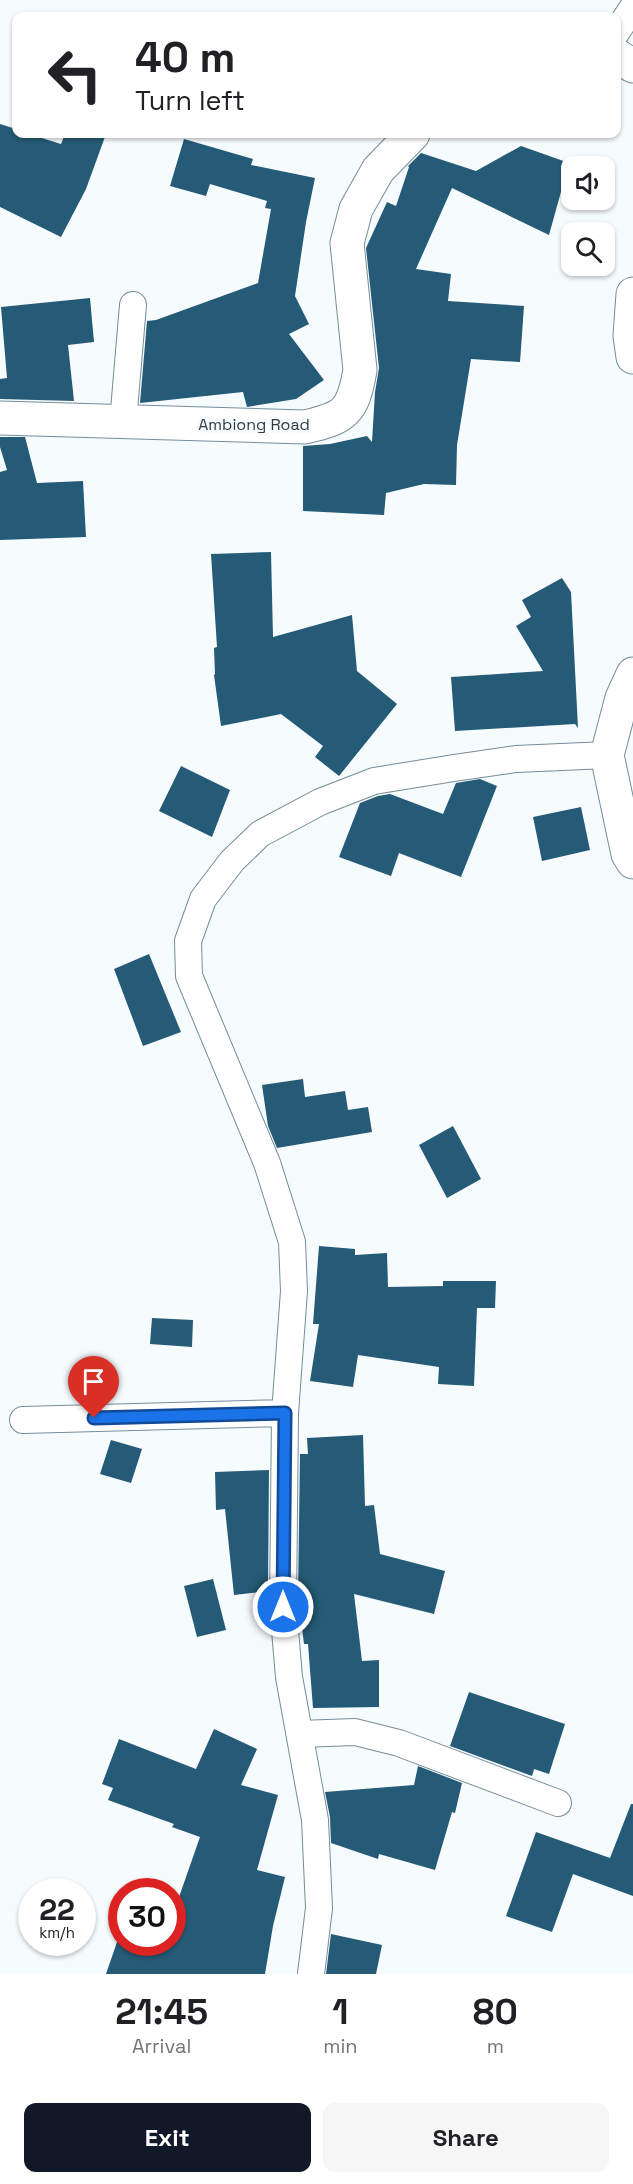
<!DOCTYPE html>
<style>
:root{--surface:#fff;--page:#f6f6f6;--text:#202124;--muted:#757577;--accent:#111827}
body{margin:0;font-family:"Space Grotesk",sans-serif;background:var(--page);color:var(--text);height:100vh;display:flex;flex-direction:column;font-size:22px;white-space:nowrap}
*{box-sizing:border-box;margin:0}
p{font-size:20px;color:var(--muted)}
.icon{flex:none;width:33px;height:33px;fill:none;stroke:currentColor;stroke-width:2;stroke-linecap:round;stroke-linejoin:round}
.map{position:relative;height:1974px;overflow:hidden}
.side{display:flex;flex-direction:column;background:var(--surface);flex:1}
.side>*{flex:none}
.top-card{position:absolute;left:12px;top:12px;width:609px;height:126px;border-radius:12px;box-shadow:0 2px 4px #0004;background:#fff;color:var(--text);overflow:hidden}
.buttons{position:absolute;left:561px;top:156px;display:grid;gap:12px}
.buttons a{display:grid;place-items:center;width:54px;height:54px;border-radius:12px;background:var(--surface);box-shadow:0 2px 4px #0004;font-size:30px}
.speed{position:absolute;left:18px;top:1878px;display:flex;gap:12px;font-size:30px;font-weight:700;text-align:center}
.speed>*{display:grid;place-content:center;width:78px;height:78px;border-radius:50%;background:var(--surface);box-shadow:0 2px 4px #0004;line-height:1}
.speed small{font-size:15px;font-weight:400}
.speed .limit{border:9px solid #d22;background:#fff;color:#111}
.pin{position:absolute;display:grid;place-items:center;width:51px;height:51px;color:#fff;margin:-62px -26px;border-radius:50% 50% 50% 0;rotate:-45deg;box-shadow:0 0 6px #0007}
.pin .icon{rotate:45deg}
.me{position:absolute;width:66px;margin:-33px;rotate:0deg;stroke-linejoin:round;filter:drop-shadow(0 0 4px #0008)}
.turn{display:flex;align-items:center;gap:21px;height:126px;padding:0 24px;font-size:27px}
.turn .icon{width:78px;height:78px;stroke-width:2.5}
.turn b{display:block;font-size:42px;line-height:51px}
.eta{display:flex;justify-content:space-evenly;align-items:center;height:102px;text-align:center}
.eta b{font-size:36px;font-weight:600;line-height:42px}
.cta{display:flex;gap:12px;margin-top:auto;padding:12px 24px}
.cta a{flex:1;height:69px;border-radius:12px;background:var(--accent);color:#fff;font-size:24px;font-weight:600;line-height:69px;text-align:center}
.cta a+a{background:var(--page);color:var(--text)}
.map>svg:first-child{display:block}
.building{fill:#255b76}
.lines{fill:none;stroke-linecap:round;stroke-linejoin:round}
.minor-casing{stroke:#758d9a;stroke-width:28}
.secondary-casing{stroke:#758d9a;stroke-width:35}
.minor{stroke:#fff;stroke-width:26}
.secondary{stroke:#fff;stroke-width:33}
.route-casing{stroke:#114b97;stroke-width:15}
.route{stroke:#1a73e8;stroke-width:10}
.labels{text-anchor:middle;dominant-baseline:central;stroke-width:6;stroke-linejoin:round;paint-order:stroke}
.street-label{font-size:16px;fill:#313b41;stroke:#f6fbfe}
</style>
<div class="map">
<svg width="633" height="1974" viewBox="0 0 633 1974">
<rect width="100%" height="100%" fill="#f6fbfe"/>
<path class="building" d="M 0,124 L 16,129 L 16,134 L 29,134 L 61,144 L 65,134 L 106,134 L 86,189 L 61,237 L 0,207 Z
M 184,139 L 253,159 L 251,165 L 315,178 L 306,222 L 295,296 L 309,324 L 289,334 L 324,380 L 296,399 L 247,407 L 243,392 L 140,403 L 147,321 L 156,320 L 258,283 L 271,209 L 265,208 L 267,201 L 210,184 L 206,196 L 170,186 Z
M 521,146 L 569,163 L 549,235 L 452,188 L 416,269 L 451,274 L 448,301 L 524,306 L 520,362 L 471,359 L 457,445 L 456,485 L 424,484 L 386,493 L 384,515 L 303,511 L 303,446 L 330,444 L 367,436 L 372,442 L 375,392 L 379,368 L 366,248 L 387,202 L 396,206 L 409,167 L 408,166 L 421,153 L 476,171 Z
M 90,298 L 94,342 L 68,345 L 74,401 L 0,399 L 0,379 L 7,378 L 1,307 Z
M 0,437 L 25,437 L 37,483 L 83,481 L 86,537 L 0,540 L 0,472 L 7,470 L 0,447 Z
M 271,552 L 273,637 L 352,615 L 357,671 L 397,704 L 339,776 L 315,757 L 323,746 L 281,714 L 221,726 L 214,675 L 215,674 L 214,648 L 217,647 L 211,554 Z
M 562,578 L 571,592 L 578,728 L 575,724 L 455,731 L 451,677 L 543,671 L 516,626 L 531,617 L 522,600 Z
M 181,766 L 230,790 L 212,837 L 159,811 Z
M 480,779 L 497,786 L 461,877 L 399,853 L 391,876 L 339,857 L 360,803 L 378,796 L 390,794 L 443,814 L 456,783 Z
M 581,807 L 590,850 L 542,861 L 533,817 Z
M 149,954 L 181,1032 L 143,1046 L 114,969 Z
M 303,1079 L 305,1097 L 345,1091 L 348,1110 L 368,1107 L 372,1132 L 277,1148 L 268,1126 L 262,1085 Z
M 453,1126 L 481,1179 L 447,1198 L 419,1145 Z
M 319,1246 L 355,1249 L 355,1255 L 387,1253 L 388,1287 L 443,1286 L 443,1281 L 496,1281 L 495,1308 L 477,1308 L 474,1386 L 438,1384 L 439,1367 L 358,1355 L 353,1387 L 310,1381 L 319,1324 L 313,1324 Z
M 152,1318 L 193,1320 L 192,1347 L 150,1344 Z
M 363,1435 L 365,1506 L 374,1505 L 380,1554 L 445,1571 L 434,1614 L 354,1594 L 362,1661 L 379,1660 L 379,1707 L 313,1708 L 308,1644 L 304,1644 L 298,1595 L 300,1454 L 308,1454 L 307,1438 Z
M 111,1440 L 142,1449 L 131,1483 L 100,1474 Z
M 269,1470 L 268,1591 L 234,1595 L 225,1509 L 216,1510 L 215,1472 Z
M 213,1579 L 226,1630 L 197,1637 L 184,1586 Z
M 469,1692 L 565,1724 L 549,1774 L 534,1769 L 532,1776 L 450,1746 Z
M 214,1729 L 257,1749 L 241,1785 L 278,1795 L 257,1870 L 285,1877 L 273,1926 L 265,1974 L 106,1974 L 117,1942 L 172,1942 L 172,1917 L 200,1837 L 172,1827 L 174,1824 L 108,1800 L 113,1788 L 102,1784 L 119,1739 L 196,1769 Z
M 418,1766 L 462,1783 L 455,1813 L 452,1812 L 435,1870 L 379,1854 L 378,1859 L 331,1843 L 330,1817 L 325,1792 L 414,1785 Z
M 631,1804 L 633,1804 L 633,1896 L 573,1874 L 552,1932 L 506,1916 L 536,1832 L 610,1858 Z
M 331,1934 L 382,1945 L 376,1974 L 326,1974 Z"/>
<g class="lines">
<defs>
<path id="minor" d="M 616,33 L 633,7
M 123,422 L 133,305
M 23,1420 L 285,1413
M 300,1734 L 355,1732 L 399,1743 L 558,1803
M 311,1974 L 319,1908 L 315,1820 L 289,1677 L 283,1607 L 285,1413 L 294,1291 L 292,1242 L 267,1163 L 189,976 L 188,941 L 203,899 L 232,861 L 260,834 L 320,802 L 374,781 L 454,768 L 516,759 L 607,755"/>
<path id="secondary" d="M 616,55 L 633,66
M 633,294 L 630,336 L 633,357
M 0,418 L 305,427 C 345,418 353,412 360,370 L 347,243 L 356,209 L 378,170 L 413,134
M 633,674 L 622,698 L 607,755 L 628,854 L 633,862"/>
</defs>
<use href="#minor" class="minor-casing"/>
<use href="#secondary" class="secondary-casing"/>
<use href="#minor" class="minor"/>
<use href="#secondary" class="secondary"/>
</g>
<g class="lines">
<defs>
<path id="route" d="M 94,1418 L 285,1413 L 283,1607"/>
</defs>
<use href="#route" class="route-casing"/>
<use href="#route" class="route"/>
</g>
<g class="labels">
<g class="street-label">
<text x="254" y="424">Ambiong Road</text>
</g>
</g>
</svg>
<div class="buttons">
<a><svg class="icon" aria-label="sound" viewBox="0 0 24 24"><path d="M4 9h4l5-4v14l-5-4H4zM17 9q2 3 0 6"/></svg></a>
<a><svg class="icon" aria-label="search" viewBox="0 0 24 24"><circle cx="10" cy="10" r="6"/><path d="M15 15l6 6"/></svg></a>
</div>
<div class="speed"><div>22<small>km/h</small></div><div class="limit">30</div></div>
<div class="pin" style="left:94px;top:1418px;background:#d93025"><svg class="icon" aria-label="arrive" viewBox="0 0 24 24"><path d="M6 21V4h12l-3 4 3 4H6"/></svg></div>
<svg class="me" style="left:283px;top:1607px" viewBox="-20 -20 40 40"><circle r="17" fill="#1a73e8" stroke="#fff" stroke-width="3"/><path d="M0-11L8 9 0 5-8 9z" fill="#fff"/></svg>
<div class="top-card">
<div class="turn"><svg class="icon" aria-label="left" viewBox="0 0 24 24"><path d="M17 20v-9H6M10 6l-5 5 5 5"/></svg><div><b>40 m</b>Turn left</div></div>
</div>
</div>
<section class="side">
<div class="eta">
<div><b>21:45</b><p>Arrival</p></div>
<div><b>1</b><p>min</p></div>
<div><b>80</b><p>m</p></div>
</div>
<div class="cta"><a>Exit</a><a>Share</a></div>
</section>
